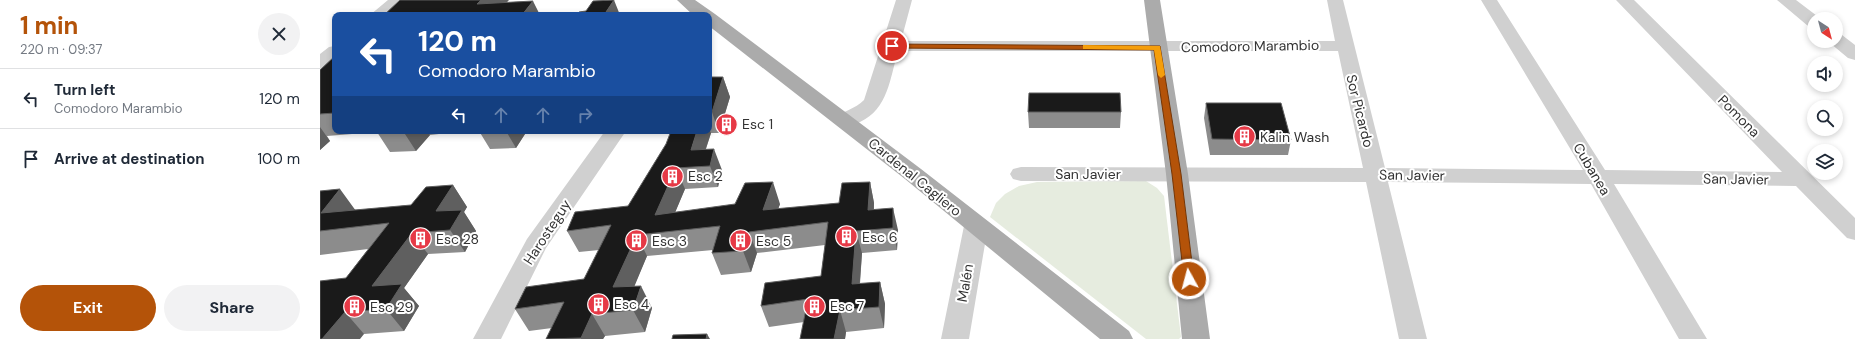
<!DOCTYPE html>
<meta charset="utf-8">
<style>
:root{--surface:#fff;--page:#f2f2f3;--text:#1f2937;--muted:#747a83;--line:#e0e1e3;--accent:#b45309}
body{margin:0;font-family:"DM Sans",sans-serif;background:var(--page);color:var(--text);height:100vh;display:flex;flex-direction:column;font-size:15px;white-space:nowrap}
*{box-sizing:border-box;margin:0}
p{font-size:13px;color:var(--muted)}
.icon{flex:none;width:22px;height:22px;fill:none;stroke:currentColor;stroke-width:2;stroke-linecap:round;stroke-linejoin:round}
.map{position:relative;flex:1;overflow:hidden}
.drawer{display:flex;flex-direction:column;background:var(--surface);width:320px}
.drawer>*{flex:none}
.guide{position:absolute;left:12px;top:12px;width:380px;height:122px;border-radius:8px;box-shadow:0 2px 6px #0003;background:#1a4fa0;color:#fff;overflow:hidden}
.needle{width:26px;rotate:144deg}
.controls{position:absolute;left:1487px;top:12px;display:grid;gap:8px}
.controls a{display:grid;place-items:center;width:36px;height:36px;border-radius:50%;background:var(--surface);box-shadow:0 2px 6px #0003;font-size:20px}
.pin{position:absolute;display:grid;place-items:center;width:34px;height:34px;color:#fff;margin:-17px;border:2px solid #fff;border-radius:50%;box-shadow:0 1px 4px #0007}
.me{position:absolute;width:44px;margin:-22px;rotate:353deg;stroke-linejoin:round;filter:drop-shadow(0 0 3px #0008)}
.turn{display:flex;align-items:center;gap:14px;height:84px;padding:0 20px;font-size:18px}
.turn .icon{width:52px;height:52px;stroke-width:2.5}
.turn b{display:block;font-size:28px;line-height:34px}
.lanes{display:flex;align-items:center;height:38px;padding:0 20px;background:#0003;justify-content:center;gap:20px;direction:ltr}
.lanes .off{opacity:.35}
.round{display:grid;place-items:center;flex:none;width:42px;height:42px;border-radius:21px;background:var(--page)}
.head{display:flex;align-items:center;justify-content:space-between;height:68px;padding:0 20px}
h1{font-size:24px;font-weight:700;line-height:30px;color:var(--accent)}
.cta{display:flex;gap:8px;margin-top:auto;padding:8px 20px}
.cta a{flex:1;height:46px;border-radius:24px;background:var(--accent);color:#fff;font-size:16px;font-weight:700;line-height:46px;text-align:center}
.cta a+a{background:var(--page);color:var(--text)}
ul{padding:0;list-style:none}
li{display:flex;align-items:center;gap:12px;height:60px;padding:0 20px;border-top:1px solid var(--line)}
li div{flex:1}
li b{display:block;font-size:15px}
li em{font-style:normal}
main{display:flex;flex:1;min-height:0}
.map>svg:first-child{display:block}
.green{fill:#e6ecdf}
.lines{fill:none;stroke-linecap:round;stroke-linejoin:round}
.minor{fill:#d0d0d0;fill-rule:evenodd}
.major{fill:#ababab;fill-rule:evenodd}
.wall{fill:#8c8c8c}
.shaded-wall{fill:#5f5f5f}
.building{fill:#1a1a1a;stroke:#5f5f5f}
.route{fill:#b45309;stroke:#753606}
.slow{fill:#f59e0b}
.labels{text-anchor:middle;dominant-baseline:central;stroke-width:4;stroke-linejoin:round;paint-order:stroke}
.street-label{font-size:14px;fill:#333;stroke:#fff}
.poi-label{font-size:14px;fill:#333;stroke:#fff;text-anchor:start}
</style>
<main>
<section class="drawer">
<div class="head"><div><h1>1 min</h1><p>220 m · 09:37</p></div><a class="round"><svg class="icon" aria-label="close" viewBox="0 0 24 24"><path d="M6 6l12 12M18 6L6 18"/></svg></a></div>
<ul>
<li><svg class="icon" aria-label="left" viewBox="0 0 24 24"><path d="M17 20v-9H6M10 6l-5 5 5 5"/></svg><div><b>Turn left</b><p>Comodoro Marambio</p></div><em>120 m</em></li>
<li><svg class="icon" aria-label="arrive" viewBox="0 0 24 24"><path d="M6 21V4h12l-3 4 3 4H6"/></svg><div><b>Arrive at destination</b></div><em>100 m</em></li>
</ul>
<div class="cta"><a>Exit</a><a>Share</a></div>
</section>
<div class="map">
<svg width="1535" height="339" viewBox="0 0 1535 339">
<rect width="100%" height="100%" fill="#fff"/>
<path class="green" d="M 826,181 L 837,188 L 844,196 L 861,337 L 859,339 L 826,339 L 670,217 L 676,203 L 685,194 L 699,186 L 717,182 Z"/>
<g class="lines">
<path class="minor" d="M 68,0 L 86,0 L 70,15 L 50,15 Z
M 576,0 L 592,0 L 581,41 L 1015,41 L 1007,0 L 1023,0 L 1065,168 L 1263,170 L 1161,0 L 1177,0 L 1285,170 L 1462,172 L 1296,0 L 1314,0 L 1535,218 L 1535,240 L 1527,238 L 1476,186 L 1294,184 L 1387,339 L 1359,339 L 1271,184 L 1068,182 L 1107,339 L 1079,339 L 1046,182 L 701,181 L 693,179 L 690,174 L 693,169 L 701,167 L 1043,168 L 1018,51 L 578,51 C 570,78 568,109 540,122 C 532,125 526,128 517,125 L 514,121 C 520,111 536,109 544,100 Z
M 1457,0 L 1476,0 L 1501,19 L 1494,19 L 1494,27 L 1488,26 Z
M 1516,34 L 1522,35 L 1535,45 L 1535,60 L 1528,58 L 1510,43 L 1508,41 L 1516,41 Z
M 15,46 L 15,60 L 7,67 L 0,69 L 0,54 L 9,47 Z
M 285,131 L 306,131 L 226,248 L 181,339 L 153,339 L 207,239 Z
M 656,218 L 664,220 L 668,226 L 649,339 L 621,339 L 644,226 L 648,220 Z"/>
<path class="major" d="M 357,0 L 375,0 L 395,14 L 601,169 L 809,331 L 813,339 L 780,339 L 585,179 L 389,26 L 389,15 L 373,15 Z
M 824,0 L 840,0 L 868,174 L 890,339 L 862,339 L 846,174 Z"/>
</g>
<path class="wall" d="M 15,56 L 15,131 L 121,131 L 119,134 L 110,135 L 96,151 L 70,152 L 57,132 L 7,136 L 10,141 L 0,150 L 0,70 Z
M 389,77 L 403,77 L 410,97 L 399,133 L 391,133 L 386,149 L 402,170 L 398,187 L 365,189 L 355,212 L 460,204 L 458,209 L 519,203 L 550,182 L 554,203 L 554,210 L 578,230 L 577,250 L 542,253 L 540,284 L 560,282 L 565,304 L 564,328 L 526,332 L 525,339 L 480,339 L 484,322 L 449,327 L 441,306 L 501,276 L 505,245 L 437,253 L 431,272 L 401,275 L 392,253 L 393,250 L 327,256 L 314,286 L 332,308 L 325,332 L 285,336 L 283,339 L 226,339 L 232,328 L 209,331 L 195,309 L 264,279 L 279,250 L 259,252 L 247,231 L 308,206 L 389,131 Z
M 886,103 L 971,140 L 968,155 L 890,155 L 884,118 Z
M 708,112 L 801,112 L 800,128 L 709,128 Z
M 159,131 L 215,131 L 213,134 L 205,134 L 196,148 L 170,149 Z
M 133,185 L 147,207 L 144,212 L 156,231 L 145,252 L 108,254 L 84,288 L 99,306 L 84,331 L 44,334 L 0,339 L 26,278 L 48,249 L 0,255 L 0,191 L 36,210 L 91,205 Z"/>
<path class="shaded-wall" d="M 161,0 L 189,0 L 175,15 L 157,4 Z
M 294,0 L 300,15 L 284,15 Z
M 213,1 L 220,15 L 202,15 Z
M 403,77 L 410,97 L 399,133 L 392,112 Z
M 0,127 L 10,141 L 0,150 Z
M 389,129 L 391,133 L 380,166 L 371,150 L 377,131 L 389,131 Z
M 83,131 L 107,131 L 110,135 L 96,151 Z
M 117,131 L 121,131 L 119,134 Z
M 186,131 L 204,131 L 205,134 L 196,148 Z
M 394,149 L 402,170 L 398,187 L 390,166 Z
M 356,168 L 365,189 L 347,232 L 335,215 Z
M 453,182 L 460,204 L 451,229 L 443,210 Z
M 550,182 L 554,203 L 553,231 L 548,210 Z
M 133,185 L 147,207 L 144,212 L 156,231 L 145,252 L 130,230 L 116,211 Z
M 20,189 L 36,211 L 1,213 Z
M 573,208 L 578,230 L 577,250 L 573,228 Z
M 536,231 L 542,253 L 538,306 L 532,284 Z
M 429,232 L 437,253 L 431,272 L 423,251 Z
M 92,233 L 108,254 L 84,288 L 99,306 L 84,331 L 66,309 L 52,286 Z
M 317,235 L 327,256 L 305,309 L 293,287 Z
M 560,282 L 565,304 L 564,328 L 559,307 Z
M 321,286 L 332,308 L 325,332 L 313,310 Z
M 520,310 L 526,332 L 525,339 L 514,339 Z
M 25,312 L 44,334 L 40,339 L 2,339 Z
M 272,314 L 285,336 L 283,339 L 261,339 L 261,338 Z
M 387,334 L 390,339 L 386,339 Z"/>
<path class="building" d="M 80,0 L 161,0 L 157,4 L 213,1 L 202,15 L 64,15 Z
M 294,0 L 284,15 L 257,15 L 259,12 L 266,11 L 273,1 Z
M 15,56 L 15,113 L 0,114 L 0,70 Z
M 389,77 L 403,77 L 392,112 L 389,112 Z
M 709,93 L 800,93 L 801,112 L 708,112 Z
M 886,103 L 961,103 L 971,140 L 892,139 Z
M 351,131 L 377,131 L 371,150 L 394,149 L 390,166 L 356,168 L 335,215 L 415,204 L 425,183 L 453,182 L 443,210 L 519,203 L 522,183 L 550,182 L 548,210 L 573,208 L 573,228 L 536,231 L 532,284 L 560,282 L 559,307 L 520,310 L 514,339 L 480,339 L 488,299 L 441,306 L 445,283 L 501,276 L 508,222 L 429,232 L 423,251 L 392,253 L 400,226 L 317,235 L 293,287 L 321,286 L 313,310 L 272,314 L 261,338 L 226,339 L 244,302 L 195,309 L 206,287 L 264,279 L 291,225 L 247,231 L 255,212 L 308,206 L 346,144 Z
M 133,185 L 116,211 L 142,210 L 130,230 L 92,233 L 52,286 L 82,284 L 66,309 L 25,312 L 2,339 L 0,339 L 0,281 L 26,278 L 69,223 L 0,231 L 0,191 L 20,189 L 1,213 L 91,205 L 106,187 Z
M 387,334 L 386,339 L 352,339 L 353,335 Z"/>
<path class="route" d="M 569,44 L 840,46 L 861,174 L 874,279 L 873,282 L 869,283 L 864,279 L 852,174 L 834,50 L 572,48 L 569,47 Z"/>
<path class="slow" d="M 763,45 L 840,46 L 845,75 L 841,78 L 838,75 L 834,50 L 766,49 L 763,49 Z"/>
<defs>
<symbol id="building-disc" viewBox="-11 -11 22 22"><circle r="9.5" fill="#e63946" stroke="#fff"/><path d="M-4-6H4V6H1V3H-1V6H-4ZM-2.5-4.3h1.7v1.8h-1.7ZM.8-4.3h1.7v1.8H.8ZM-2.5-1h1.7V.8h-1.7ZM.8-1h1.7V.8H.8Z" fill="#fff"/></symbol>
</defs>
<g fill-rule="evenodd">
<use href="#building-disc" x="394" y="112" width="25" height="25"/>
<use href="#building-disc" x="912" y="124" width="25" height="25"/>
<use href="#building-disc" x="340" y="164" width="25" height="25"/>
<use href="#building-disc" x="514" y="224" width="25" height="25"/>
<use href="#building-disc" x="88" y="226" width="25" height="25"/>
<use href="#building-disc" x="304" y="228" width="25" height="25"/>
<use href="#building-disc" x="408" y="228" width="25" height="25"/>
<use href="#building-disc" x="266" y="292" width="25" height="25"/>
<use href="#building-disc" x="482" y="294" width="25" height="25"/>
<use href="#building-disc" x="22" y="294" width="25" height="25"/>
</g>
<g class="labels">
<g class="street-label">
<text transform="translate(930 46) rotate(-1)">Comodoro Marambio</text>
<text transform="translate(1040 111) rotate(76)">Sor Picardo</text>
<text transform="translate(1419 116) rotate(45)">Pomona</text>
<text transform="translate(1272 169) rotate(59)">Cubanea</text>
<text x="768" y="174">San Javier</text>
<text transform="translate(1092 175) rotate(1)">San Javier</text>
<text transform="translate(595 177) rotate(39)">Cardenal Cagliero</text>
<text transform="translate(1416 179) rotate(1)">San Javier</text>
<text transform="translate(227 232) rotate(-57)">Harosteguy</text>
<text transform="translate(645 283) rotate(-80)">Malén</text>
</g>
<g class="poi-label">
<text x="422" y="124">Esc 1</text>
<text x="940" y="137">Kalin Wash</text>
<text x="368" y="176">Esc 2</text>
<text x="542" y="237">Esc 6</text>
<text x="116" y="239">Esc 28</text>
<text x="332" y="241">Esc 3</text>
<text x="436" y="241">Esc 5</text>
<text x="294" y="304">Esc 4</text>
<text x="510" y="306">Esc 7</text>
<text x="50" y="307">Esc 29</text>
</g>
</g>
</svg>
<div class="controls">
<a><svg class="needle" viewBox="-14 -14 28 28"><path d="M0-13l5 13h-10z" fill="#e53935"/><path d="M0 13l5-13h-10z" fill="#747a83"/></svg></a>
<a><svg class="icon" aria-label="sound" viewBox="0 0 24 24"><path d="M4 9h4l5-4v14l-5-4H4zM17 9q2 3 0 6"/></svg></a>
<a><svg class="icon" aria-label="search" viewBox="0 0 24 24"><circle cx="10" cy="10" r="6"/><path d="M15 15l6 6"/></svg></a>
<a><svg class="icon" aria-label="layers" viewBox="0 0 24 24"><path d="M12 4l9 5-9 5-9-5zM3 14l9 5 9-5"/></svg></a>
</div>
<div class="pin" style="left:572px;top:46px;background:#d93025"><svg class="icon" aria-label="arrive" viewBox="0 0 24 24"><path d="M6 21V4h12l-3 4 3 4H6"/></svg></div>
<svg class="me" style="left:869px;top:279px" viewBox="-20 -20 40 40"><circle r="17" fill="#b45309" stroke="#fff" stroke-width="3"/><path d="M0-11L8 9 0 5-8 9z" fill="#fff"/></svg>
<div class="guide">
<div class="turn"><svg class="icon" aria-label="left" viewBox="0 0 24 24"><path d="M17 20v-9H6M10 6l-5 5 5 5"/></svg><div><b>120 m</b>Comodoro Marambio</div></div>
<div class="lanes"><svg class="icon" aria-label="left" viewBox="0 0 24 24"><path d="M17 20v-9H6M10 6l-5 5 5 5"/></svg><svg class="icon off" aria-label="ahead" viewBox="0 0 24 24"><path d="M12 20V5M6 11l6-6 6 6"/></svg><svg class="icon off" aria-label="ahead" viewBox="0 0 24 24"><path d="M12 20V5M6 11l6-6 6 6"/></svg><svg class="icon off" aria-label="right" viewBox="0 0 24 24"><path d="M7 20v-9h11M14 6l5 5-5 5"/></svg></div>
</div>
</div>
</main>
